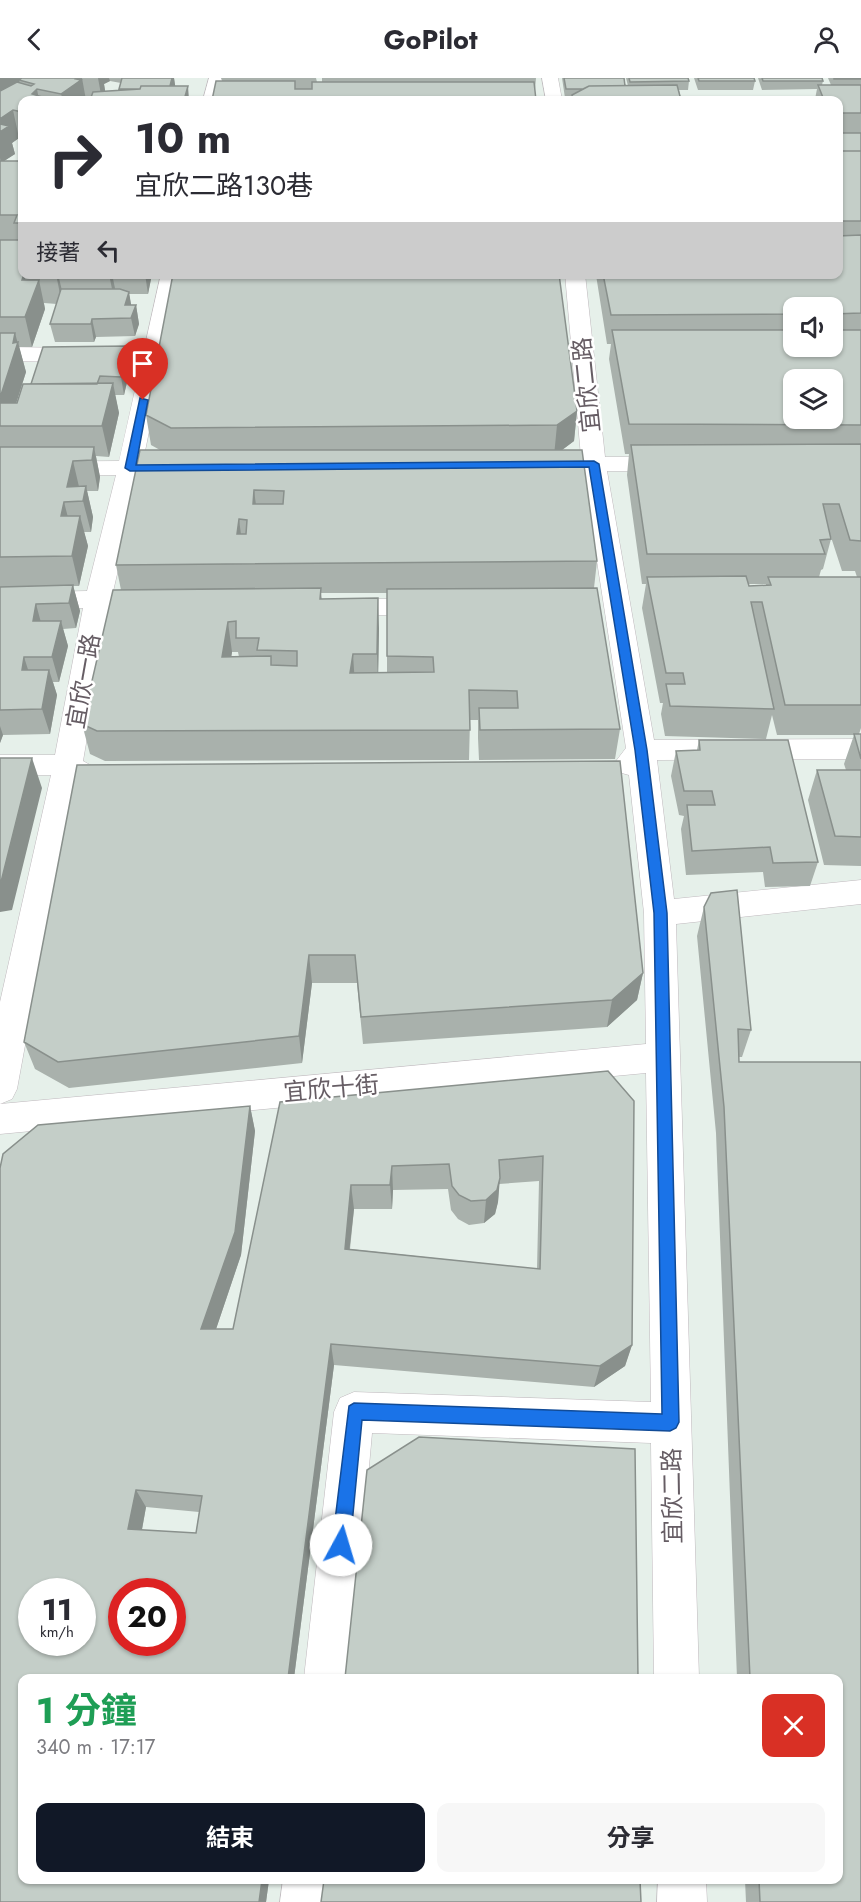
<!DOCTYPE html>
<html lang="zh-TW">
<meta charset="utf-8">
<style>
:root{--surface:#fff;--page:#f7f7f7;--text:#2b2b33;--muted:#7c7c81;--accent:#111827}
body{margin:0;font-family:Jost,"Noto Sans TC",sans-serif;background:var(--page);color:var(--text);height:100vh;display:flex;flex-direction:column;font-size:22px;white-space:nowrap}
*{box-sizing:border-box;margin:0}
p{font-size:20px;color:var(--muted)}
.icon{flex:none;width:33px;height:33px;fill:none;stroke:currentColor;stroke-width:2;stroke-linecap:round;stroke-linejoin:round}
.map{position:relative;flex:1;overflow:hidden}
.drawer{position:absolute;left:18px;top:1596px;width:825px;height:210px;display:flex;flex-direction:column;background:var(--surface);border-radius:12px;box-shadow:0 2px 4px #0004}
.drawer>*{flex:none}
.top-card{position:absolute;left:18px;top:18px;width:825px;height:183px;border-radius:12px;box-shadow:0 2px 4px #0004;background:#fff;color:var(--text);overflow:hidden}
.buttons{position:absolute;left:783px;top:219px;display:grid;gap:12px}
.buttons a{display:grid;place-items:center;width:60px;height:60px;border-radius:12px;background:var(--surface);box-shadow:0 2px 4px #0004;font-size:30px}
.speed{position:absolute;left:18px;top:1500px;display:flex;gap:12px;font-size:30px;font-weight:700;text-align:center}
.speed>*{display:grid;place-content:center;width:78px;height:78px;border-radius:50%;background:var(--surface);box-shadow:0 2px 4px #0004;line-height:1}
.speed small{font-size:15px;font-weight:400}
.speed .limit{border:9px solid #d22;background:#fff;color:#111}
.pin{position:absolute;display:grid;place-items:center;width:51px;height:51px;color:#fff;margin:-62px -26px;border-radius:50% 50% 50% 0;rotate:-45deg;box-shadow:0 0 6px #0007}
.pin .icon{rotate:45deg}
.me{position:absolute;width:66px;margin:-33px;rotate:6deg;stroke-linejoin:round;filter:drop-shadow(0 0 4px #0008)}
.turn{display:flex;align-items:center;gap:21px;height:126px;padding:0 18px;font-size:27px}
.turn .icon{width:78px;height:78px;stroke-width:2.5}
.turn b{display:block;font-size:42px;line-height:51px}
.then{display:flex;align-items:center;height:57px;padding:0 18px;background:#0003;gap:12px;font-size:22px}
.round{display:grid;place-items:center;flex:none;width:63px;height:63px;border-radius:12px;background:var(--page)}
.summary{display:flex;align-items:center;justify-content:space-between;height:102px;padding:0 18px}
h1{font-size:36px;font-weight:700;line-height:45px;color:#1e9e55}
.button{display:flex;gap:12px;margin-top:auto;padding:12px 18px}
.button a{flex:1;height:69px;border-radius:12px;background:var(--accent);color:#fff;font-size:24px;font-weight:700;line-height:69px;text-align:center}
.button a+a{background:var(--page);color:var(--text)}
header{display:flex;justify-content:space-between;align-items:center;height:78px;padding:0 18px;background:var(--surface);font-size:27px;font-weight:700}
.map>svg:first-child{display:block}
.lines{fill:none;stroke-linecap:round;stroke-linejoin:round}
.minor-casing{stroke:#bfb8bd;stroke-width:1}
.minor{fill:#fff;fill-rule:evenodd}
.wall{fill:#a9b1ac;fill-rule:evenodd}
.shaded-wall{fill:#89908c}
.building{fill:#c4cec8;stroke:#89908c;stroke-width:1.5;fill-rule:evenodd}
.route{fill:#1a73e8;stroke:#114b97;stroke-width:1.5}
.labels{text-anchor:middle;dominant-baseline:central;stroke-width:5;stroke-linejoin:round;paint-order:stroke}
.street-label{font-size:24px;fill:#665d64;stroke:#fff}
</style>
<header><svg class="icon" aria-label="back" viewBox="0 0 24 24"><path d="M15 5l-7 7 7 7"/></svg>GoPilot<svg class="icon" aria-label="person" viewBox="0 0 24 24"><circle cx="12" cy="8" r="4"/><path d="M4 21q1-7 8-7t8 7"/></svg></header>
<div class="map">
<svg width="861" height="1824" viewBox="0 0 861 1824">
<rect width="100%" height="100%" fill="#e6f0ea"/>
<g class="lines">
<defs>
<path id="minor" d="M 209,0 L 225,0 L 220,22 L 203,22 Z
M 542,0 L 558,0 L 562,22 L 546,22 Z
M 161,196 L 181,196 L 143,383 L 189,385 L 193,390 L 189,395 L 140,397 L 112,518 C 126,525 146,519 161,523 L 165,529 L 161,535 L 152,537 L 108,536 L 83,683 C 103,695 107,690 127,696 L 132,703 L 127,710 C 111,715 93,716 78,707 L 44,864 L 17,1011 L 12,1021 L 0,1026 L 646,966 L 644,835 L 629,697 L 618,694 L 613,687 L 626,670 L 583,393 L 564,391 L 560,386 L 564,381 L 581,379 L 565,196 L 585,196 L 605,379 L 673,379 L 681,381 L 685,386 L 681,391 L 673,393 L 607,393 L 654,662 L 861,661 L 861,681 L 657,682 L 674,821 L 861,802 L 861,826 L 676,846 L 699,1600 L 654,1600 L 651,1365 L 372,1355 L 350,1600 L 304,1600 L 334,1334 L 340,1320 L 354,1314 L 651,1324 L 646,995 L 0,1056 L 0,924 L 51,697 L 0,697 L 0,677 L 55,677 L 83,530 L 0,531 L 0,515 L 87,513 L 116,397 L 0,398 L 0,384 L 119,383 Z
M 0,269 L 85,270 L 93,272 L 96,277 L 93,282 L 85,284 L 0,283 Z
M 333,521 L 431,521 L 440,523 L 444,529 L 440,535 L 431,537 L 333,537 L 324,535 L 320,529 L 324,523 Z
M 283,1802 L 331,1802 L 330,1824 L 280,1824 Z
M 658,1802 L 706,1802 L 707,1824 L 657,1824 Z"/>
</defs>
<use href="#minor" class="minor-casing"/>
<use href="#minor" class="minor"/>
</g>
<path class="wall" d="M 0,0 L 174,0 L 175,8 L 189,22 L 22,22 L 22,60 L 19,60 L 12,65 L 15,76 L 4,83 L 22,83 L 22,196 L 152,196 L 148,216 L 129,216 L 131,227 L 136,227 L 139,246 L 135,258 L 96,259 L 94,264 L 55,264 L 50,246 L 57,226 L 44,225 L 45,231 L 32,269 L 19,269 L 26,294 L 16,325 L 17,325 L 31,306 L 128,268 L 131,287 L 124,317 L 115,317 L 119,335 L 109,379 L 96,378 L 100,399 L 98,413 L 87,413 L 93,439 L 91,454 L 84,454 L 88,468 L 79,508 L 73,508 L 80,533 L 76,550 L 63,551 L 68,568 L 59,604 L 53,604 L 57,617 L 50,656 L 3,657 L 0,665 ZM 110,3 L 121,5 L 119,13 L 105,13 L 104,6 Z
M 221,0 L 316,0 L 317,4 L 322,4 L 322,0 L 536,0 L 535,12 L 212,22 L 222,3 Z
M 562,0 L 624,0 L 625,8 L 628,8 L 626,0 L 688,0 L 689,3 L 688,12 L 679,12 L 681,21 L 815,21 L 817,11 L 762,12 L 758,0 L 822,0 L 823,3 L 822,7 L 831,7 L 828,0 L 861,0 L 861,650 L 859,656 L 861,681 L 861,788 L 824,787 L 808,722 L 817,692 L 846,692 L 844,686 L 854,657 L 777,657 L 772,637 L 766,661 L 665,658 L 661,636 L 663,625 L 660,625 L 642,530 L 646,506 L 642,506 L 627,397 L 629,376 L 625,376 L 609,281 L 611,266 L 607,266 L 596,197 L 838,196 L 838,22 L 571,22 L 571,20 L 565,20 ZM 794,230 L 832,230 L 832,268 L 794,268 ZM 830,456 L 842,493 L 855,493 L 857,499 L 819,499 L 821,492 L 823,491 L 831,461 ZM 749,506 L 766,506 L 766,507 L 749,508 Z
M 694,0 L 754,0 L 755,3 L 753,12 L 698,12 Z
M 577,333 L 574,363 L 562,372 L 597,483 L 594,510 L 620,651 L 615,681 L 479,682 L 478,660 L 478,642 L 470,642 L 469,682 L 105,683 L 90,676 L 82,646 L 121,512 L 116,487 L 160,372 L 151,367 L 146,337 ZM 321,515 L 387,515 L 387,594 L 378,595 L 379,550 L 322,521 ZM 232,574 L 238,574 L 239,579 L 231,579 Z
M 699,662 L 818,784 L 810,808 L 765,809 L 763,794 L 686,797 L 681,751 L 684,738 L 679,737 L 671,698 L 676,673 L 697,672 Z
M 77,687 L 643,895 L 637,922 L 607,949 L 363,966 L 357,905 L 312,905 L 302,985 L 69,1010 L 35,991 L 24,964 Z
M 737,812 L 751,952 L 742,979 L 739,979 L 739,984 L 861,984 L 861,1824 L 746,1824 L 745,1802 L 838,1802 L 838,1600 L 737,1600 L 716,1055 L 697,858 L 704,829 L 711,815 Z
M 608,993 L 634,1023 L 632,1267 L 625,1288 L 594,1309 L 334,1287 L 294,1600 L 22,1600 L 22,1802 L 269,1802 L 266,1824 L 0,1824 L 0,1090 L 3,1076 L 38,1047 L 250,1028 L 255,1053 L 241,1177 L 216,1251 L 233,1251 L 280,1024 ZM 539,1103 L 537,1191 L 350,1171 L 354,1131 L 392,1131 L 393,1112 L 448,1111 L 451,1132 L 458,1141 L 469,1147 L 484,1145 L 495,1136 L 498,1124 L 499,1106 ZM 146,1429 L 199,1434 L 196,1455 L 142,1452 ZM 32,1514 L 82,1514 L 82,1564 L 32,1564 ZM 122,1514 L 172,1514 L 172,1564 L 122,1564 Z"/>
<path class="shaded-wall" d="M 0,0 L 45,0 L 19,2 L 22,12 L 0,23 Z
M 78,0 L 82,0 L 86,22 L 63,22 L 61,16 Z
M 98,0 L 109,0 L 110,3 L 104,6 L 106,18 L 102,22 Z
M 172,0 L 174,0 L 176,13 L 170,11 Z
M 188,8 L 189,22 L 184,22 Z
M 37,11 L 39,22 L 32,16 Z
M 13,32 L 19,60 L 12,65 L 15,76 L 1,85 L 0,80 L 0,41 Z
M 24,196 L 31,224 L 39,202 L 45,231 L 32,269 L 25,239 L 22,202 Z
M 56,196 L 58,196 L 64,221 L 62,226 Z
M 109,196 L 112,196 L 116,215 L 114,221 Z
M 145,196 L 152,196 L 148,216 Z
M 129,214 L 132,232 L 125,227 Z
M 136,227 L 139,246 L 135,258 L 131,240 Z
M 92,241 L 96,259 L 94,264 L 91,246 Z
M 15,255 L 18,266 L 18,264 L 26,294 L 9,348 L 0,331 L 0,320 Z
M 128,268 L 131,287 L 124,317 L 121,299 Z
M 113,305 L 119,335 L 109,379 L 102,348 Z
M 577,333 L 574,363 L 554,378 L 557,347 Z
M 94,369 L 100,399 L 98,413 L 92,382 Z
M 73,383 L 80,413 L 67,409 Z
M 86,408 L 93,439 L 91,454 L 83,423 Z
M 254,412 L 258,442 L 253,426 Z
M 64,424 L 72,455 L 61,438 Z
M 80,438 L 88,468 L 79,508 L 72,478 Z
M 239,441 L 243,472 L 241,487 L 237,456 Z
M 73,507 L 80,533 L 76,550 L 69,525 Z
M 378,520 L 379,550 L 378,607 L 377,576 Z
M 36,526 L 43,552 L 33,543 Z
M 61,543 L 68,568 L 59,604 L 52,579 Z
M 228,544 L 232,574 L 227,609 L 222,579 Z
M 353,576 L 355,607 L 350,595 Z
M 24,579 L 32,604 L 22,592 Z
M 49,592 L 57,617 L 50,656 L 42,631 Z
M 0,648 L 3,657 L 0,665 Z
M 32,680 L 42,710 L 12,832 L 0,834 L 0,804 Z
M 309,877 L 312,905 L 302,985 L 299,958 Z
M 643,895 L 637,922 L 607,949 L 612,922 Z
M 250,1028 L 255,1053 L 241,1177 L 209,1272 L 201,1251 Z
M 392,1088 L 393,1112 L 392,1131 L 390,1107 Z
M 500,1100 L 498,1124 L 495,1136 L 484,1145 L 486,1122 Z
M 351,1107 L 354,1131 L 347,1193 L 345,1171 Z
M 331,1266 L 334,1287 L 294,1600 L 288,1600 Z
M 632,1267 L 625,1288 L 594,1309 L 600,1288 Z
M 136,1412 L 146,1429 L 139,1467 L 128,1451 Z
M 262,1802 L 269,1802 L 266,1824 L 259,1824 Z"/>
<path class="building" d="M 22,0 L 78,0 L 76,1 L 81,2 L 61,16 L 37,11 L 32,16 L 52,22 L 22,22 L 22,34 L 13,32 L 0,41 L 0,13 L 17,4 L 31,8 L 34,6 L 19,2 Z
M 122,0 L 172,0 L 170,8 L 141,8 L 140,11 L 119,11 Z
M 564,0 L 624,0 L 625,8 L 589,8 L 583,11 L 566,11 Z
M 629,0 L 688,0 L 689,3 L 630,4 Z
M 698,0 L 754,0 L 755,3 L 699,3 Z
M 762,0 L 822,0 L 823,3 L 763,3 Z
M 834,0 L 861,0 L 861,1 L 834,1 Z
M 216,3 L 295,3 L 295,11 L 312,11 L 312,4 L 534,4 L 536,22 L 212,22 Z
M 677,7 L 681,22 L 573,22 L 572,17 L 589,8 Z
M 818,7 L 861,7 L 861,35 L 838,35 L 838,22 L 824,22 Z
M 141,8 L 188,8 L 184,22 L 90,22 L 93,14 L 140,11 Z
M 681,21 L 815,21 L 816,22 L 681,22 Z
M 0,46 L 9,48 L 0,54 Z
M 838,55 L 861,55 L 861,73 L 838,73 Z
M 838,73 L 861,73 L 861,143 L 838,143 Z
M 0,83 L 22,83 L 22,145 L 14,145 L 17,137 L 0,137 Z
M 861,157 L 861,235 L 832,236 L 832,230 L 794,230 L 794,236 L 611,237 L 603,196 L 838,196 L 838,158 Z
M 0,162 L 22,162 L 22,196 L 24,196 L 22,202 L 39,202 L 25,239 L 0,239 Z
M 173,196 L 559,196 L 577,333 L 557,347 L 171,350 L 146,337 Z
M 61,211 L 120,211 L 129,214 L 125,227 L 136,227 L 131,240 L 92,241 L 91,246 L 50,246 Z
M 612,252 L 794,252 L 794,268 L 832,268 L 832,252 L 861,252 L 861,347 L 629,346 ZM 794,302 L 832,302 L 832,340 L 794,340 Z
M 0,255 L 15,255 L 13,265 L 18,264 L 0,320 Z
M 128,268 L 121,299 L 100,298 L 97,306 L 31,306 L 43,269 Z
M 113,305 L 102,348 L 0,348 L 0,325 L 17,325 L 23,306 Z
M 861,366 L 861,463 L 850,462 L 839,426 L 823,426 L 831,461 L 820,462 L 825,476 L 647,476 L 631,367 Z
M 0,369 L 94,369 L 92,382 L 73,383 L 67,409 L 86,408 L 83,423 L 64,424 L 61,438 L 80,438 L 72,478 L 0,479 Z
M 140,372 L 582,372 L 597,483 L 116,487 ZM 254,412 L 284,413 L 283,426 L 253,426 ZM 239,441 L 247,442 L 246,456 L 237,456 Z
M 746,498 L 749,508 L 771,507 L 768,499 L 861,499 L 861,627 L 785,627 L 762,524 L 751,524 L 774,631 L 670,628 L 666,606 L 685,606 L 683,595 L 666,595 L 647,499 Z
M 73,507 L 69,525 L 36,526 L 33,543 L 61,543 L 52,579 L 24,579 L 22,592 L 49,592 L 42,631 L 0,632 L 0,509 Z
M 321,510 L 320,521 L 378,520 L 377,576 L 353,576 L 350,595 L 434,594 L 433,579 L 387,578 L 387,511 L 597,510 L 620,651 L 480,652 L 479,630 L 518,630 L 517,613 L 469,612 L 470,652 L 97,653 L 82,646 L 113,512 ZM 236,543 L 236,560 L 259,560 L 257,572 L 297,573 L 297,588 L 271,587 L 271,578 L 222,579 L 228,544 Z
M 854,656 L 861,656 L 861,681 Z
M 699,662 L 788,662 L 818,784 L 773,785 L 770,769 L 692,773 L 687,727 L 715,727 L 712,713 L 684,713 L 676,673 L 700,672 Z
M 0,680 L 32,680 L 1,804 L 0,804 Z
M 620,683 L 643,895 L 612,922 L 361,939 L 355,877 L 309,877 L 299,958 L 58,984 L 24,964 L 77,687 Z
M 817,692 L 861,692 L 861,759 L 835,758 Z
M 737,812 L 751,952 L 738,951 L 739,984 L 861,984 L 861,1824 L 760,1824 L 759,1802 L 838,1802 L 838,1600 L 750,1600 L 724,1029 L 704,829 L 711,815 Z
M 608,993 L 634,1023 L 632,1267 L 600,1288 L 331,1266 L 288,1600 L 22,1600 L 22,1802 L 262,1802 L 259,1824 L 0,1824 L 0,1090 L 3,1076 L 38,1047 L 250,1028 L 235,1154 L 201,1251 L 233,1251 L 280,1024 ZM 543,1078 L 540,1191 L 345,1171 L 351,1107 L 390,1107 L 392,1088 L 449,1086 L 452,1108 L 459,1117 L 471,1123 L 486,1122 L 497,1112 L 500,1100 L 499,1082 ZM 136,1412 L 202,1418 L 196,1455 L 128,1451 ZM 32,1514 L 82,1514 L 82,1564 L 32,1564 ZM 122,1514 L 172,1514 L 172,1564 L 122,1564 Z
M 419,1359 L 635,1371 L 638,1600 L 345,1600 L 367,1392 Z
M 324,1802 L 640,1802 L 641,1824 L 321,1824 Z"/>
<path class="route" d="M 140,320 L 148,322 L 136,387 L 594,383 L 599,386 L 647,672 L 667,835 L 679,1344 L 676,1350 L 670,1353 L 362,1342 L 350,1467 L 347,1473 L 341,1476 L 335,1473 L 332,1467 L 349,1328 L 354,1325 L 662,1336 L 654,835 L 635,672 L 589,389 L 130,393 L 125,390 Z"/>
<g class="labels">
<g class="street-label">
<text transform="translate(586 307) rotate(-96)">宜欣二路</text>
<text transform="translate(83 603) rotate(-80)">宜欣一路</text>
<text transform="translate(331 1010) rotate(-5)">宜欣十街</text>
<text transform="translate(672 1418) rotate(-91)">宜欣二路</text>
</g>
</g>
</svg>
<div class="buttons">
<a><svg class="icon" aria-label="sound" viewBox="0 0 24 24"><path d="M4 9h4l5-4v14l-5-4H4zM17 9q2 3 0 6"/></svg></a>
<a><svg class="icon" aria-label="layers" viewBox="0 0 24 24"><path d="M12 4l9 5-9 5-9-5zM3 14l9 5 9-5"/></svg></a>
</div>
<div class="speed"><div>11<small>km/h</small></div><div class="limit">20</div></div>
<div class="pin" style="left:143px;top:322px;background:#d93025"><svg class="icon" aria-label="arrive" viewBox="0 0 24 24"><path d="M6 21V4h12l-3 4 3 4H6"/></svg></div>
<svg class="me" style="left:341px;top:1467px" viewBox="-20 -20 40 40"><circle r="19" fill="#fff"/><path d="M0-13L10 11 0 6-10 11z" fill="#1a73e8"/></svg>
<div class="top-card">
<div class="turn"><svg class="icon" aria-label="right" viewBox="0 0 24 24"><path d="M7 20v-9h11M14 6l5 5-5 5"/></svg><div><b>10 m</b>宜欣二路130巷</div></div>
<div class="then">接著<svg class="icon" aria-label="left" viewBox="0 0 24 24"><path d="M17 20v-9H6M10 6l-5 5 5 5"/></svg></div>
</div>
<section class="drawer">
<div class="summary"><div><h1>1 分鐘</h1><p>340 m · 17:17</p></div><a class="round" style="background:#d93025;color:#fff"><svg class="icon" aria-label="close" viewBox="0 0 24 24"><path d="M6 6l12 12M18 6L6 18"/></svg></a></div>
<div class="button"><a>結束</a><a>分享</a></div>
</section>
</div>
